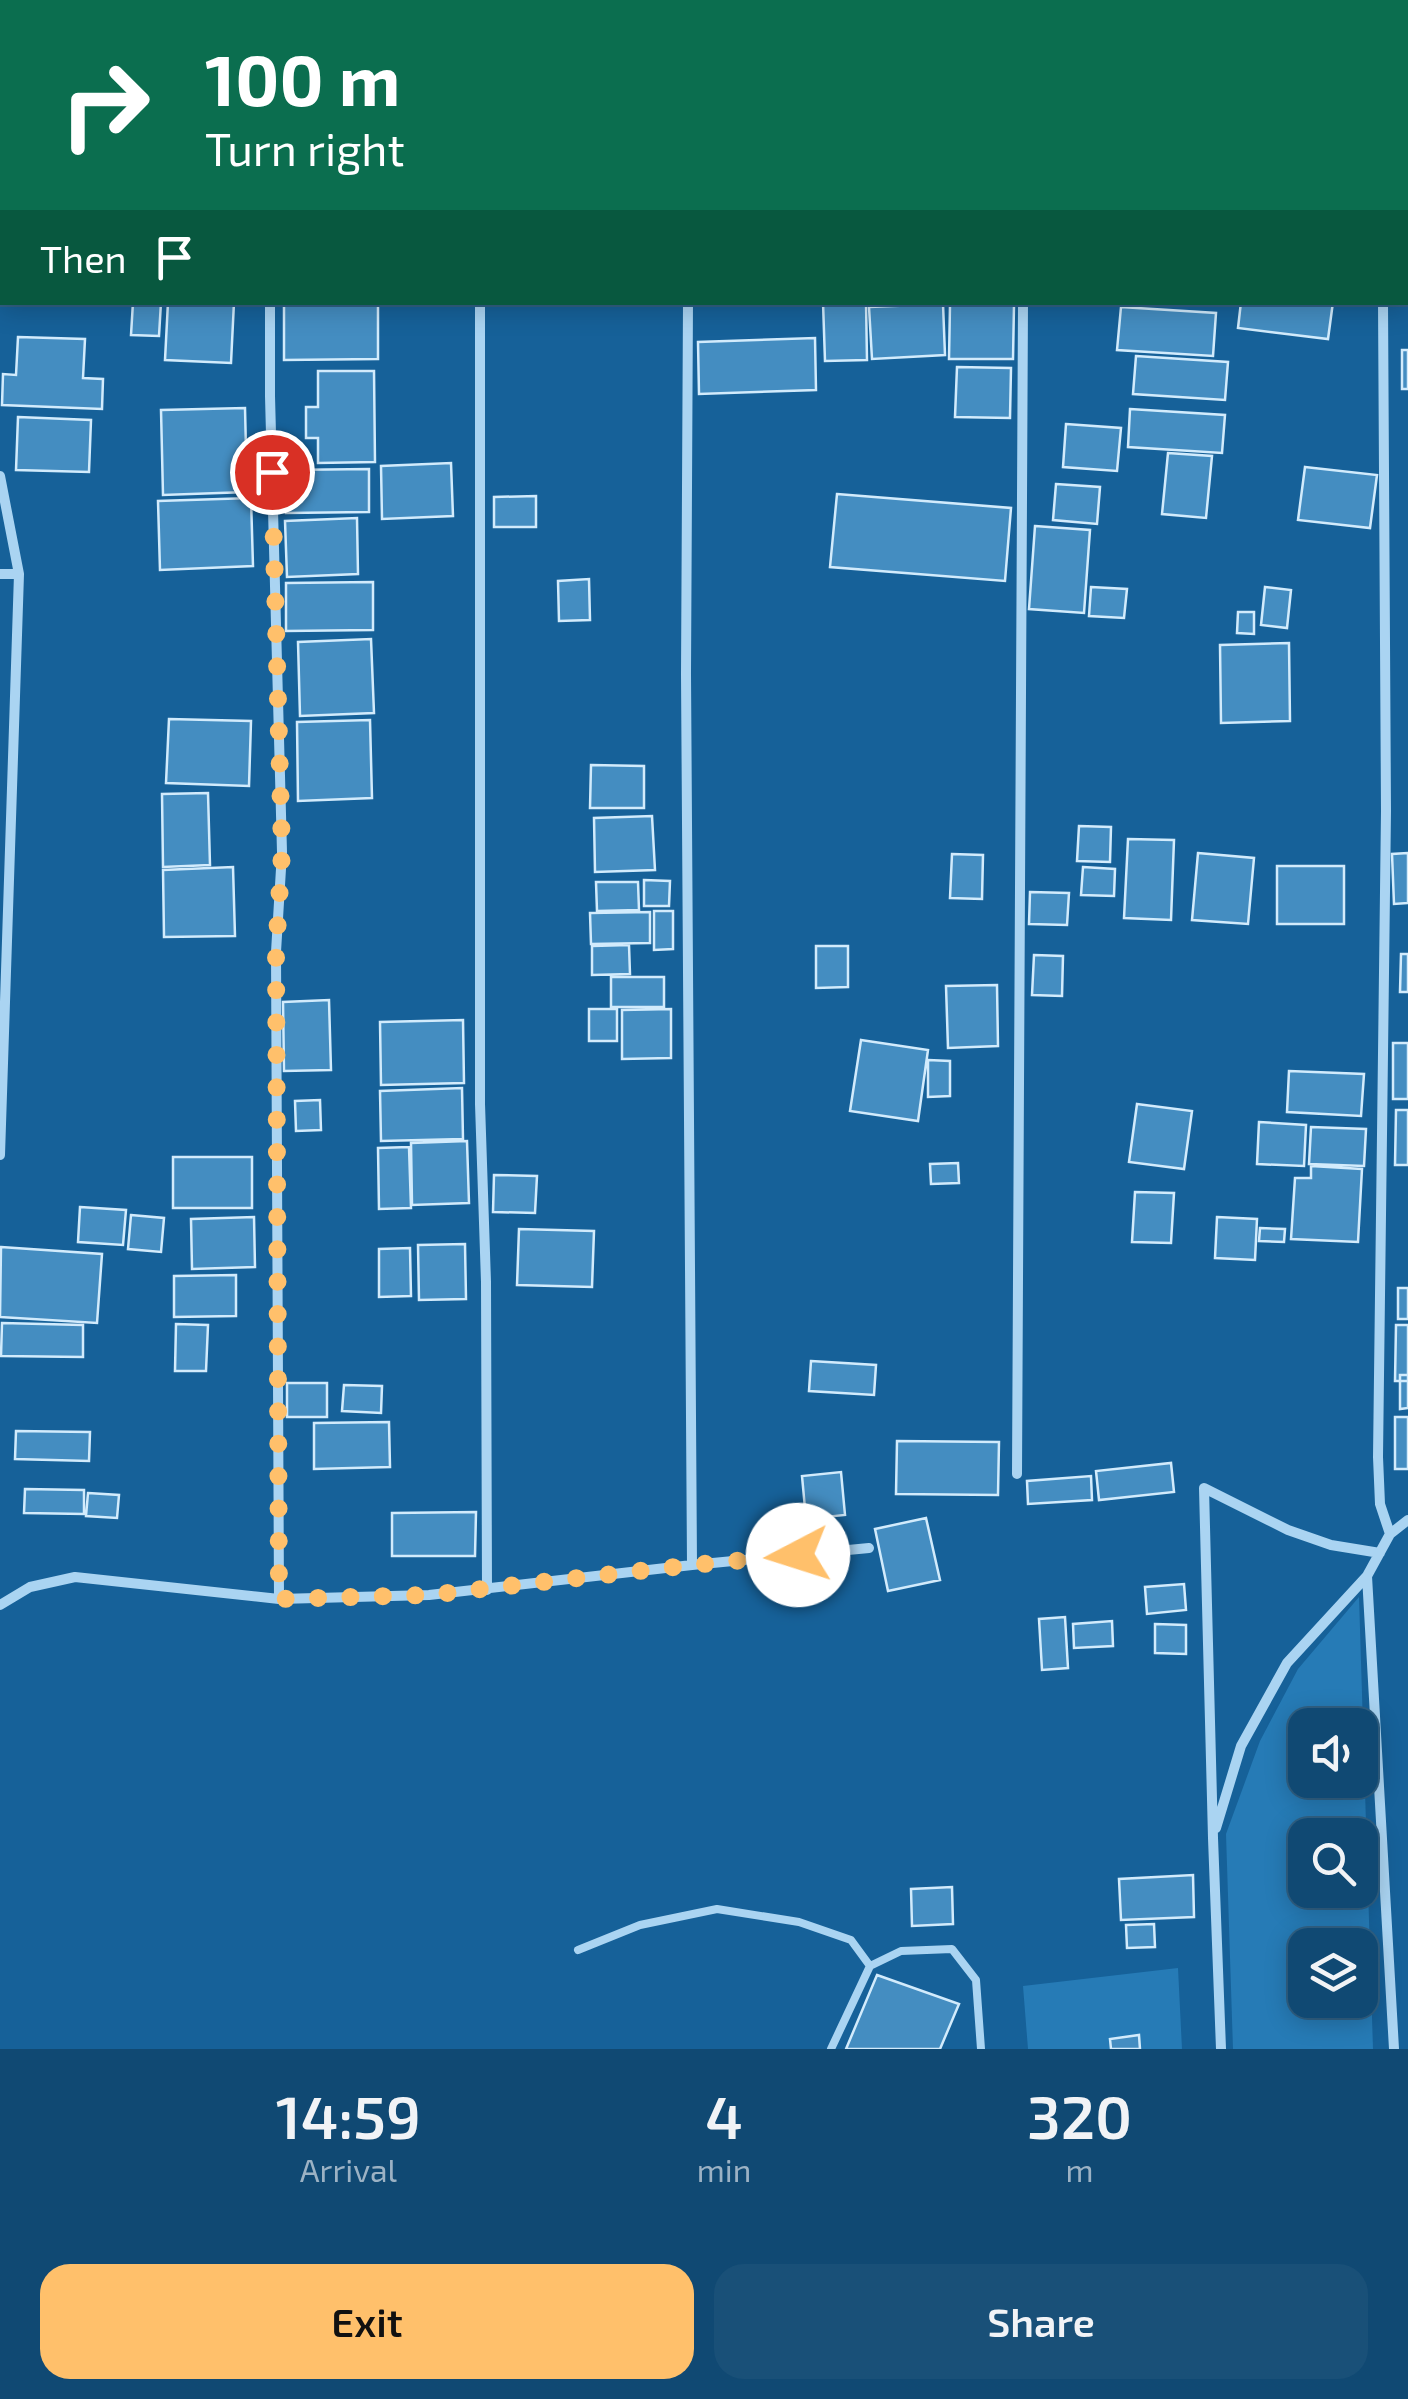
<!DOCTYPE html>
<style>
:root{--surface:#104973;--page:#195078;--text:#f1f3f6;--muted:#9cb2c4;--line:#306185;--accent:#ffc06b}
body{margin:0;font-family:"Exo 2",sans-serif;background:var(--page);color:var(--text);height:100vh;display:flex;flex-direction:column;font-size:38px;white-space:nowrap}
*{box-sizing:border-box;margin:0}
p{font-size:32px;color:var(--muted)}
.icon{flex:none;width:55px;height:55px;fill:none;stroke:currentColor;stroke-width:2;stroke-linecap:round;stroke-linejoin:round}
.map{position:relative;height:2049px;overflow:hidden}
.side{display:flex;flex-direction:column;background:var(--surface);flex:1}
.side>*{flex:none}
.hud{position:absolute;left:0px;top:0px;width:1410px;height:305px;box-shadow:0 5px 25px #0003,0 0 0 2px var(--line);background:#0b6e4f;color:#fff;overflow:hidden}
.controls{position:absolute;left:1288px;top:1708px;display:grid;gap:20px}
.controls a{display:grid;place-items:center;width:90px;height:90px;border-radius:20px;background:var(--surface);box-shadow:0 5px 25px #0003,0 0 0 2px var(--line);font-size:50px}
.pin{position:absolute;display:grid;place-items:center;width:85px;height:85px;color:#fff;margin:-42px;border:5px solid #fff;border-radius:50%;box-shadow:0 2px 10px #0007}
.me{position:absolute;width:110px;margin:-55px;rotate:265deg;stroke-linejoin:round;filter:drop-shadow(0 0 8px #0008)}
.turn{display:flex;align-items:center;gap:35px;height:210px;padding:0 40px;font-size:45px}
.turn .icon{width:130px;height:130px;stroke-width:2.5}
.turn b{display:block;font-size:70px;line-height:85px}
.then{display:flex;align-items:center;height:95px;padding:0 40px;background:#0003;gap:20px;font-size:38px}
.eta{display:flex;justify-content:space-evenly;align-items:center;height:170px;text-align:center}
.eta b{font-size:60px;font-weight:600;line-height:70px}
.cta{display:flex;gap:20px;margin-top:auto;padding:20px 40px}
.cta a{flex:1;height:115px;border-radius:30px;background:var(--accent);color:#111;font-size:40px;font-weight:600;line-height:115px;text-align:center}
.cta a+a{background:var(--page);color:var(--text)}
.map>svg:first-child{display:block}
.green{fill:#267bb6;fill-rule:evenodd}
.building{fill:#448dc1;stroke:#d2ebfc;stroke-width:2.5}
.lines{fill:none;stroke-linecap:round;stroke-linejoin:round}
.lane{stroke:#aad4f2;stroke-width:8}
.street{stroke:#aad4f2;stroke-width:10}
.route{stroke:#ffc06b;stroke-width:18;stroke-dasharray:0 32.4}
</style>
<div class="map">
<svg width="1408" height="2049" viewBox="0 0 1408 2049">
<rect width="100%" height="100%" fill="#166199"/>
<path class="green" d="M 1359,1597 L 1373,2049 L 1233,2049 L 1226,1834 L 1260,1741 L 1298,1669 ZM 1305,1725 L 1360,1725 L 1360,1780 L 1305,1780 ZM 1305,1835 L 1360,1835 L 1360,1890 L 1305,1890 ZM 1305,1945 L 1360,1945 L 1360,2000 L 1305,2000 Z
M 1178,1968 L 1182,2049 L 1028,2049 L 1023,1986 Z"/>
<path class="building" d="M 512,0 L 575,0 L 575,2 L 512,2 Z
M 1034,0 L 1114,0 L 1114,2 L 1034,2 Z
M 1305,0 L 1370,0 L 1370,2 L 1304,2 Z
M 133,302 L 161,302 L 159,336 L 131,335 Z
M 168,302 L 234,302 L 231,363 L 165,360 Z
M 823,302 L 866,302 L 867,360 L 825,361 Z
M 1241,302 L 1333,302 L 1328,339 L 1238,328 Z
M 943,304 L 945,355 L 872,359 L 869,307 Z
M 284,305 L 378,305 L 378,359 L 284,360 Z
M 950,305 L 1014,305 L 1013,359 L 949,359 Z
M 1121,307 L 1216,313 L 1213,356 L 1117,350 Z
M 18,337 L 85,339 L 83,378 L 103,379 L 102,409 L 2,405 L 3,374 L 16,375 Z
M 815,338 L 816,390 L 699,394 L 698,342 Z
M 1402,350 L 1408,350 L 1408,389 L 1402,389 Z
M 1136,356 L 1228,362 L 1225,400 L 1133,394 Z
M 957,367 L 1011,368 L 1010,418 L 955,417 Z
M 318,371 L 374,371 L 375,462 L 318,463 L 318,438 L 306,438 L 306,407 L 318,407 Z
M 245,408 L 247,492 L 163,495 L 161,410 Z
M 1130,409 L 1225,415 L 1222,453 L 1128,447 Z
M 18,417 L 91,420 L 89,472 L 16,470 Z
M 1066,424 L 1121,428 L 1117,471 L 1063,467 Z
M 1168,453 L 1212,456 L 1206,518 L 1162,514 Z
M 451,463 L 453,516 L 382,519 L 381,466 Z
M 1305,467 L 1377,475 L 1370,528 L 1298,520 Z
M 369,469 L 369,512 L 286,513 L 285,470 Z
M 1056,484 L 1100,487 L 1097,524 L 1053,520 Z
M 837,494 L 1011,508 L 1005,581 L 830,567 Z
M 536,496 L 536,527 L 494,527 L 494,497 Z
M 251,498 L 253,566 L 160,570 L 158,501 Z
M 357,518 L 358,574 L 287,577 L 285,521 Z
M 1035,526 L 1090,530 L 1084,613 L 1029,609 Z
M 589,579 L 590,620 L 559,621 L 558,581 Z
M 373,582 L 373,630 L 286,631 L 286,583 Z
M 1091,587 L 1127,589 L 1124,618 L 1089,616 Z
M 1265,587 L 1291,590 L 1287,628 L 1261,625 Z
M 1238,612 L 1254,612 L 1254,634 L 1237,633 Z
M 371,639 L 374,713 L 300,716 L 298,642 Z
M 1289,643 L 1290,721 L 1221,723 L 1220,645 Z
M 169,719 L 251,721 L 249,786 L 166,783 Z
M 370,720 L 372,798 L 298,801 L 297,722 Z
M 591,765 L 644,766 L 644,808 L 590,808 Z
M 208,793 L 210,865 L 163,867 L 162,794 Z
M 652,816 L 655,870 L 595,872 L 594,818 Z
M 1079,826 L 1111,827 L 1110,862 L 1077,861 Z
M 1128,839 L 1174,840 L 1171,920 L 1124,918 Z
M 1198,853 L 1254,858 L 1248,924 L 1192,920 Z
M 1408,853 L 1408,903 L 1394,904 L 1392,854 Z
M 952,854 L 983,855 L 982,899 L 950,898 Z
M 1277,866 L 1344,866 L 1344,924 L 1277,924 Z
M 233,867 L 235,936 L 164,937 L 163,870 Z
M 1083,867 L 1115,869 L 1114,896 L 1081,895 Z
M 644,880 L 670,881 L 669,906 L 644,906 Z
M 596,882 L 638,882 L 639,910 L 597,911 Z
M 1030,892 L 1069,893 L 1067,925 L 1029,924 Z
M 654,911 L 673,911 L 673,949 L 654,950 Z
M 650,912 L 650,943 L 591,944 L 590,913 Z
M 629,945 L 630,974 L 592,975 L 592,946 Z
M 816,946 L 848,946 L 848,987 L 816,988 Z
M 1401,954 L 1408,954 L 1408,992 L 1400,992 Z
M 1034,955 L 1063,956 L 1062,996 L 1032,995 Z
M 611,977 L 664,977 L 664,1007 L 611,1007 Z
M 997,985 L 998,1046 L 948,1048 L 946,986 Z
M 329,1000 L 331,1070 L 284,1071 L 283,1002 Z
M 589,1009 L 617,1009 L 617,1041 L 589,1041 Z
M 671,1009 L 671,1058 L 622,1059 L 622,1010 Z
M 463,1020 L 464,1083 L 381,1085 L 380,1022 Z
M 861,1040 L 928,1050 L 918,1121 L 850,1111 Z
M 1393,1043 L 1408,1043 L 1408,1099 L 1393,1099 Z
M 928,1060 L 950,1061 L 950,1096 L 928,1097 Z
M 1289,1071 L 1364,1074 L 1361,1116 L 1287,1112 Z
M 462,1088 L 463,1139 L 381,1141 L 380,1091 Z
M 320,1100 L 321,1130 L 296,1131 L 295,1101 Z
M 1137,1104 L 1192,1111 L 1184,1169 L 1129,1162 Z
M 1396,1110 L 1408,1110 L 1408,1165 L 1395,1165 Z
M 1259,1122 L 1306,1125 L 1304,1166 L 1257,1164 Z
M 1311,1127 L 1366,1129 L 1364,1166 L 1309,1164 Z
M 467,1141 L 469,1203 L 412,1205 L 411,1143 Z
M 409,1147 L 411,1208 L 379,1209 L 378,1148 Z
M 173,1157 L 252,1157 L 252,1208 L 173,1208 Z
M 958,1163 L 959,1183 L 931,1184 L 930,1164 Z
M 1311,1166 L 1362,1169 L 1358,1242 L 1291,1239 L 1295,1178 L 1311,1178 Z
M 494,1175 L 537,1176 L 535,1213 L 493,1212 Z
M 1135,1192 L 1174,1193 L 1171,1243 L 1132,1242 Z
M 80,1207 L 126,1210 L 123,1245 L 78,1242 Z
M 131,1215 L 164,1218 L 161,1252 L 128,1249 Z
M 254,1217 L 255,1267 L 192,1269 L 191,1219 Z
M 1217,1217 L 1257,1219 L 1255,1260 L 1215,1258 Z
M 1260,1228 L 1285,1229 L 1284,1242 L 1259,1241 Z
M 519,1229 L 594,1231 L 592,1287 L 517,1285 Z
M 465,1244 L 466,1299 L 419,1300 L 418,1245 Z
M 1,1247 L 102,1254 L 97,1323 L 0,1317 Z
M 410,1248 L 411,1296 L 379,1297 L 379,1249 Z
M 236,1275 L 236,1316 L 174,1317 L 174,1276 Z
M 1398,1288 L 1408,1288 L 1408,1319 L 1398,1319 Z
M 2,1323 L 83,1325 L 83,1357 L 1,1356 Z
M 176,1324 L 208,1325 L 206,1371 L 175,1371 Z
M 1396,1325 L 1408,1325 L 1408,1381 L 1395,1381 Z
M 811,1361 L 876,1365 L 874,1395 L 809,1391 Z
M 1400,1375 L 1408,1375 L 1408,1408 L 1400,1409 Z
M 287,1383 L 327,1383 L 327,1417 L 287,1417 Z
M 344,1385 L 382,1386 L 381,1413 L 342,1411 Z
M 1395,1417 L 1408,1417 L 1408,1469 L 1395,1469 Z
M 389,1422 L 390,1467 L 314,1469 L 314,1423 Z
M 16,1431 L 90,1432 L 89,1461 L 15,1459 Z
M 897,1441 L 999,1442 L 998,1495 L 896,1494 Z
M 1171,1463 L 1174,1492 L 1099,1500 L 1096,1471 Z
M 841,1472 L 845,1515 L 806,1519 L 802,1476 Z
M 1091,1476 L 1092,1500 L 1028,1504 L 1027,1481 Z
M 25,1489 L 84,1490 L 84,1514 L 24,1513 Z
M 88,1493 L 119,1495 L 117,1518 L 86,1516 Z
M 476,1512 L 475,1556 L 392,1556 L 392,1513 Z
M 926,1518 L 940,1580 L 888,1591 L 875,1529 Z
M 1184,1584 L 1186,1610 L 1147,1614 L 1145,1587 Z
M 1065,1617 L 1068,1668 L 1042,1670 L 1039,1619 Z
M 1112,1621 L 1113,1646 L 1074,1648 L 1073,1624 Z
M 1155,1624 L 1186,1625 L 1186,1654 L 1155,1653 Z
M 1193,1875 L 1194,1917 L 1121,1920 L 1119,1879 Z
M 952,1887 L 953,1924 L 912,1926 L 911,1889 Z
M 1154,1924 L 1155,1947 L 1127,1948 L 1126,1925 Z
M 877,1975 L 959,2004 L 940,2049 L 846,2049 Z
M 1139,2035 L 1140,2049 L 1111,2049 L 1110,2039 Z"/>
<g class="lines">
<path class="lane" d="M 578,1950 L 640,1925 L 717,1909 L 799,1922 L 851,1940 L 870,1966
M 831,2049 L 870,1966 L 901,1951 L 952,1949 L 976,1980 L 981,2049"/>
<path class="street" d="M 480,0 L 480,2
M 271,2 L 271,0
M 690,2 L 690,0
M 1025,2 L 1025,0
M 1385,2 L 1385,0
M 270,302 L 270,396 L 282,852 L 276,952 L 279,1599
M 480,302 L 480,1104 L 486,1282 L 487,1590
M 688,302 L 686,674 L 692,1565
M 1383,302 L 1386,811 L 1378,1457 L 1380,1504 L 1390,1534
M 0,476 L 19,574 L 0,1155
M 0,574 L 19,574
M 1017,1474 L 1023,302
M 1367,1576 L 1394,2049
M 0,1605 L 30,1587 L 75,1577 L 279,1599 L 429,1595 L 692,1565 L 869,1548
M 1216,1828 L 1241,1746 L 1287,1663 L 1367,1576 L 1390,1534 L 1408,1520
M 1221,2049 L 1213,1838 L 1204,1488 L 1288,1530 L 1331,1545 L 1380,1553"/>
</g>
<g class="lines">
<path class="route" d="M 272,472 L 282,852 L 276,952 L 279,1599 L 429,1595 L 692,1565 L 798,1555"/>
</g>
</svg>
<div class="controls">
<a><svg class="icon" aria-label="sound" viewBox="0 0 24 24"><path d="M4 9h4l5-4v14l-5-4H4zM17 9q2 3 0 6"/></svg></a>
<a><svg class="icon" aria-label="search" viewBox="0 0 24 24"><circle cx="10" cy="10" r="6"/><path d="M15 15l6 6"/></svg></a>
<a><svg class="icon" aria-label="layers" viewBox="0 0 24 24"><path d="M12 4l9 5-9 5-9-5zM3 14l9 5 9-5"/></svg></a>
</div>
<div class="pin" style="left:272px;top:472px;background:#d93025"><svg class="icon" aria-label="arrive" viewBox="0 0 24 24"><path d="M6 21V4h12l-3 4 3 4H6"/></svg></div>
<svg class="me" style="left:798px;top:1555px" viewBox="-20 -20 40 40"><circle r="19" fill="#fff"/><path d="M0-13L10 11 0 6-10 11z" fill="#ffc06b"/></svg>
<div class="hud">
<div class="turn"><svg class="icon" aria-label="right" viewBox="0 0 24 24"><path d="M7 20v-9h11M14 6l5 5-5 5"/></svg><div><b>100 m</b>Turn right</div></div>
<div class="then">Then<svg class="icon" aria-label="arrive" viewBox="0 0 24 24"><path d="M6 21V4h12l-3 4 3 4H6"/></svg></div>
</div>
</div>
<section class="side">
<div class="eta">
<div><b>14:59</b><p>Arrival</p></div>
<div><b>4</b><p>min</p></div>
<div><b>320</b><p>m</p></div>
</div>
<div class="cta"><a>Exit</a><a>Share</a></div>
</section>
